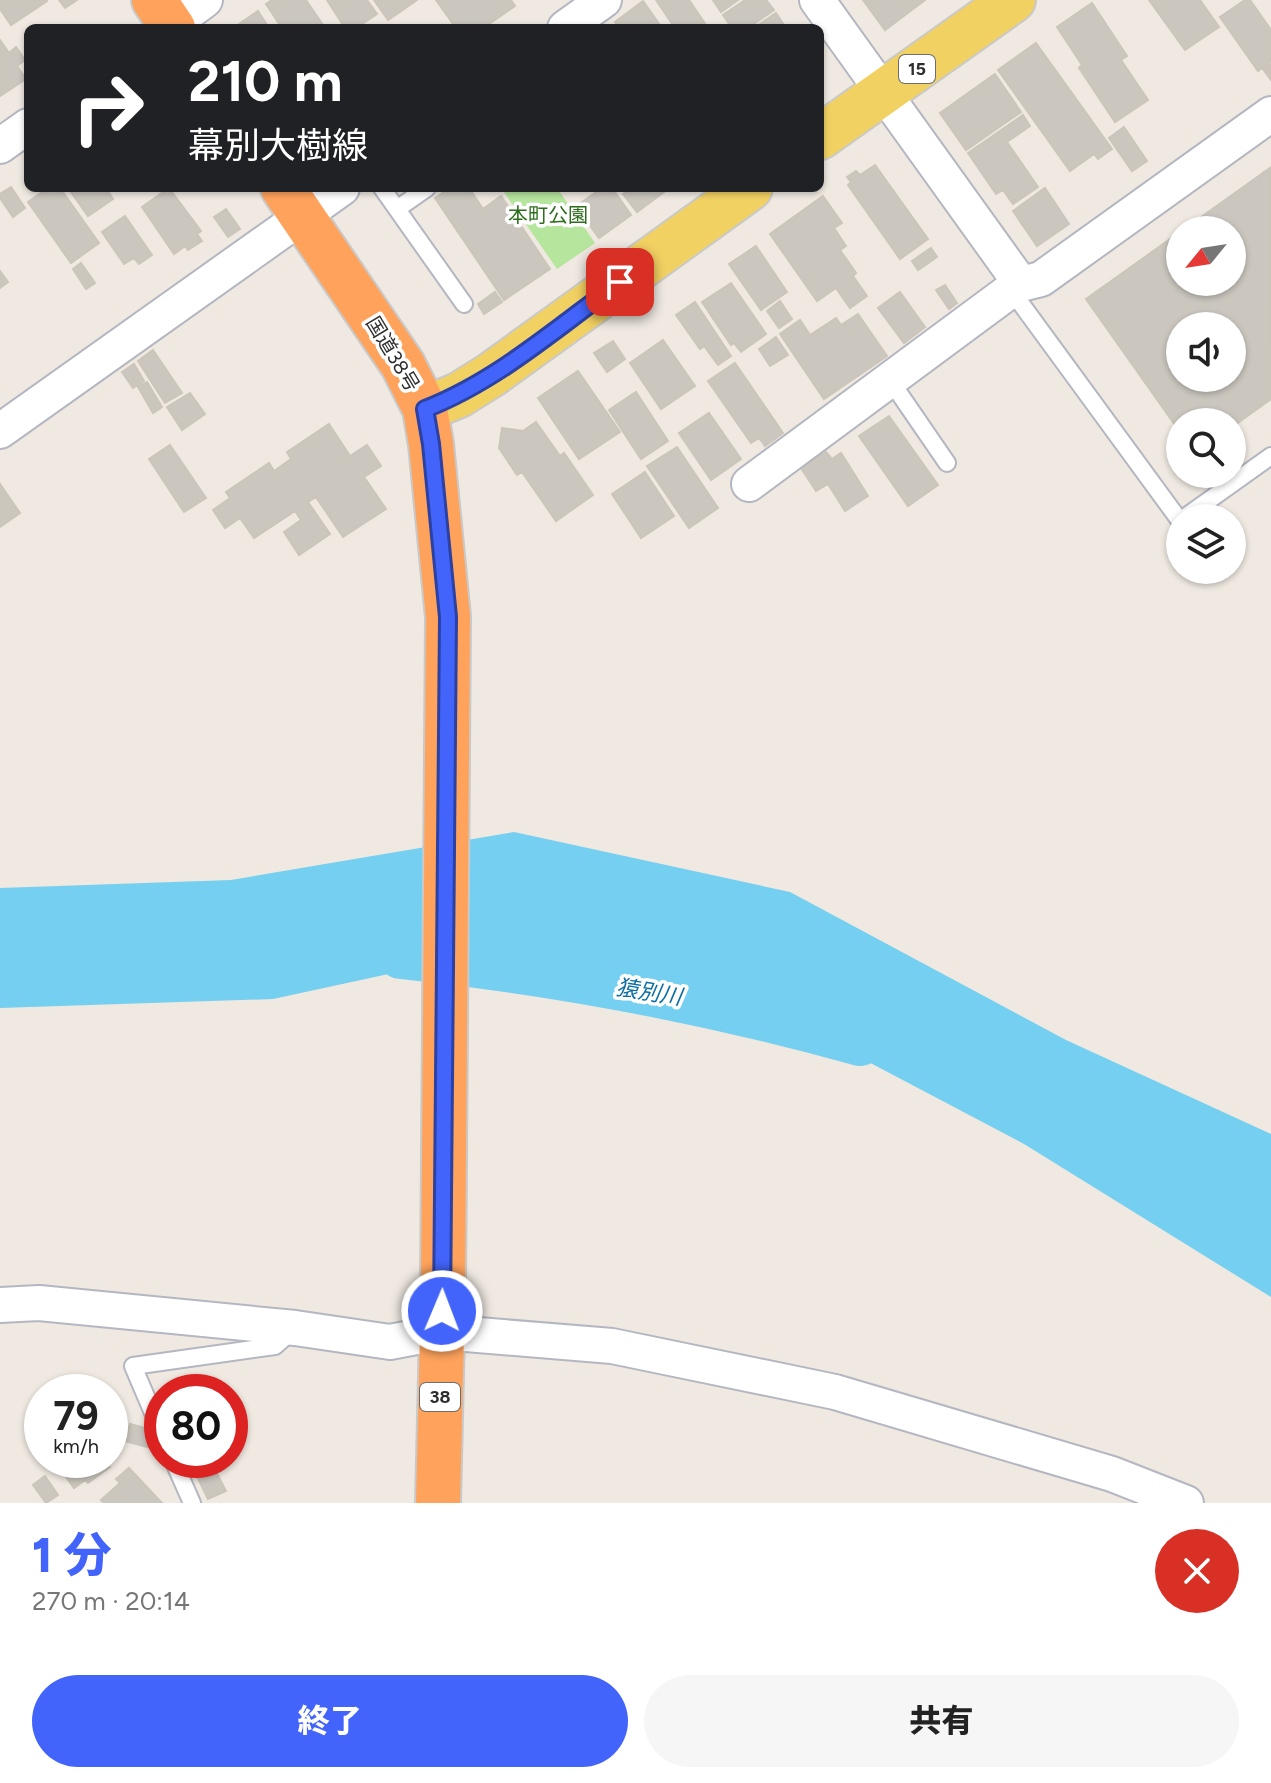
<!DOCTYPE html>
<html lang="ja">
<meta charset="utf-8">
<style>
:root{--surface:#fff;--page:#f6f6f6;--text:#222;--muted:#767676;--accent:#4264fb}
body{margin:0;font-family:Figtree,"Noto Sans JP",sans-serif;background:var(--page);color:var(--text);height:100vh;display:flex;flex-direction:column;font-size:30px;white-space:nowrap}
*{box-sizing:border-box;margin:0}
p{font-size:26px;color:var(--muted)}
.icon{flex:none;width:44px;height:44px;fill:none;stroke:currentColor;stroke-width:2;stroke-linecap:round;stroke-linejoin:round}
.map{position:relative;height:1503px;overflow:hidden}
.details{display:flex;flex-direction:column;background:var(--surface);flex:1}
.details>*{flex:none}
.hud{position:absolute;left:24px;top:24px;width:800px;height:168px;border-radius:12px;box-shadow:0 2px 6px #0004;background:#202124;color:#fff;overflow:hidden}
.needle{width:52px;rotate:240deg}
.tools{position:absolute;left:1166px;top:216px;display:grid;gap:16px}
.tools a{display:grid;place-items:center;width:80px;height:80px;border-radius:50%;background:var(--surface);box-shadow:0 2px 6px #0004;font-size:40px}
.speed{position:absolute;left:24px;top:1374px;display:flex;gap:16px;font-size:40px;font-weight:700;text-align:center}
.speed>*{display:grid;place-content:center;width:104px;height:104px;border-radius:50%;background:var(--surface);box-shadow:0 2px 6px #0004;line-height:1}
.speed small{font-size:20px;font-weight:400}
.speed .limit{border:12px solid #d22;background:#fff;color:#111}
.pin{position:absolute;display:grid;place-items:center;width:68px;height:68px;color:#fff;margin:-34px;border-radius:16px;box-shadow:0 4px 12px #0006}
.me{position:absolute;width:88px;margin:-44px;rotate:1deg;stroke-linejoin:round;filter:drop-shadow(0 0 6px #0008)}
.turn{display:flex;align-items:center;gap:28px;height:168px;padding:0 32px;font-size:36px}
.turn .icon{width:104px;height:104px;stroke-width:2.5}
.turn b{display:block;font-size:56px;line-height:68px}
.round{display:grid;place-items:center;flex:none;width:84px;height:84px;border-radius:42px;background:var(--page)}
.head{display:flex;align-items:center;justify-content:space-between;height:136px;padding:0 32px}
h1{font-size:48px;font-weight:800;line-height:60px;color:var(--accent)}
.action{display:flex;gap:16px;margin-top:auto;padding:16px 32px}
.action a{flex:1;height:92px;border-radius:48px;background:var(--accent);color:#fff;font-size:32px;font-weight:800;line-height:92px;text-align:center}
.action a+a{background:var(--page);color:var(--text)}
.map>svg:first-child{display:block}
.green{fill:#b6e59e}
.water{fill:#75cff0}
.lines{fill:none;stroke-linecap:round;stroke-linejoin:round}
.river{stroke:#75cff0;stroke-width:50}
.building{fill:#cbc7bf;stroke:#cbc5ba;stroke-width:2;fill-rule:evenodd}
.lane-casing{stroke:#b4b7c1;stroke-width:20}
.street-casing{stroke:#b4b7c1;stroke-width:38}
.primary-casing{stroke:#c9c9c9;stroke-width:48}
.highway-casing{stroke:#c9c9c9;stroke-width:48}
.lane{stroke:#fff;stroke-width:16}
.street{stroke:#fff;stroke-width:34}
.primary{stroke:#f2d163;stroke-width:44}
.highway{stroke:#ffa35c;stroke-width:44}
.route-casing{stroke:#2b41a3;stroke-width:20}
.route{stroke:#4264fb;stroke-width:14}
.labels{text-anchor:middle;dominant-baseline:central;stroke-width:7;stroke-linejoin:round;paint-order:stroke}
.shield{fill:#fff;stroke:#6d6d6d;stroke-width:2}
.shield-label{font-size:18px;font-weight:bold;fill:#2e2e2e}
.park-label{font-size:20px;fill:#2c6e1b;stroke:#fff}
.street-label{font-size:20px;fill:#2e2e2e;stroke:#fff}
.water-label{font-size:22px;font-style:italic;fill:#0d6fa3;stroke:#fff}
</style>
<div class="map">
<svg width="1271" height="1503" viewBox="0 0 1271 1503">
<rect width="100%" height="100%" fill="#efe9e1"/>
<path class="green" d="M 501,188 L 557,188 L 595,243 L 557,269 Z"/>
<path class="water" d="M 514,832 L 790,892 L 1066,1040 L 1271,1134 L 1271,1297 L 1024,1144 L 713,980 L 523,945 L 273,999 L 0,1008 L 0,888 L 231,880 Z"/>
<g class="lines">
<path class="river" d="M 401,954 C 556,970 709,999 860,1041"/>
</g>
<path class="building" d="M 0,0 L 46,0 L 47,1 L 11,25 L 0,9 Z
M 59,0 L 77,0 L 65,8 Z
M 272,0 L 306,0 L 325,28 L 282,28 L 266,4 Z
M 327,0 L 367,0 L 377,14 L 356,28 L 345,28 Z
M 374,0 L 417,0 L 388,20 Z
M 436,0 L 511,0 L 515,6 L 483,28 L 456,28 Z
M 656,0 L 689,0 L 708,28 L 675,28 Z
M 713,0 L 738,0 L 721,12 Z
M 745,0 L 766,0 L 774,10 L 748,28 L 732,28 L 723,15 Z
M 863,0 L 925,0 L 885,30 Z
M 1149,0 L 1200,0 L 1219,27 L 1185,50 Z
M 1245,0 L 1250,0 L 1271,30 L 1271,61 L 1258,71 L 1220,17 Z
M 643,1 L 662,28 L 619,28 L 615,22 Z
M 1092,3 L 1127,56 L 1121,60 L 1148,100 L 1115,122 L 1079,68 L 1082,65 L 1057,27 Z
M 258,11 L 269,28 L 233,28 Z
M 776,13 L 786,28 L 754,28 Z
M 0,40 L 9,53 L 16,47 L 25,60 L 17,66 L 26,79 L 0,96 Z
M 1036,43 L 1112,149 L 1098,159 L 1094,154 L 1070,171 L 998,70 Z
M 1271,64 L 1271,80 L 1263,69 Z
M 995,74 L 1021,112 L 966,150 L 940,113 Z
M 1023,115 L 1030,126 L 1007,142 L 1038,187 L 1013,204 L 1003,190 L 996,194 L 968,153 Z
M 1124,127 L 1147,161 L 1132,171 L 1109,138 Z
M 875,165 L 928,239 L 900,259 L 848,185 L 851,182 L 847,177 L 856,171 L 860,175 Z
M 1270,168 L 1271,399 L 1232,427 L 1232,422 L 1180,422 L 1180,432 L 1086,299 L 1180,232 L 1180,282 L 1232,282 L 1232,230 L 1183,230 ZM 1180,326 L 1232,326 L 1232,378 L 1180,378 Z
M 11,187 L 25,208 L 13,217 L 0,198 L 0,194 Z
M 48,188 L 60,188 L 99,243 L 71,263 L 28,202 Z
M 68,188 L 106,188 L 113,199 L 88,216 Z
M 169,188 L 201,231 L 197,234 L 202,241 L 188,250 L 185,246 L 174,254 L 142,207 Z
M 450,188 L 469,188 L 483,209 L 501,196 L 550,269 L 504,300 L 435,198 Z
M 602,188 L 612,188 L 631,215 L 599,238 L 576,206 Z
M 624,188 L 668,188 L 668,189 L 637,212 L 623,194 L 627,191 Z
M 1045,188 L 1069,224 L 1037,246 L 1013,211 Z
M 823,196 L 842,223 L 834,228 L 846,246 L 840,250 L 856,273 L 853,276 L 867,296 L 850,308 L 836,288 L 817,301 L 770,234 Z
M 226,209 L 240,229 L 228,237 L 214,217 Z
M 125,216 L 152,255 L 139,264 L 134,258 L 124,264 L 102,232 Z
M 756,246 L 787,292 L 761,310 L 729,264 Z
M 931,248 L 937,257 L 918,270 L 912,261 Z
M 81,263 L 95,283 L 86,289 L 73,269 Z
M 0,271 L 8,282 L 0,288 Z
M 731,283 L 766,334 L 741,352 L 734,343 L 731,345 L 702,302 Z
M 945,285 L 957,303 L 949,309 L 936,290 Z
M 495,292 L 502,302 L 484,314 L 478,304 Z
M 900,292 L 925,327 L 904,343 L 878,308 Z
M 780,301 L 792,319 L 779,328 L 767,311 Z
M 695,302 L 731,356 L 718,365 L 704,346 L 700,349 L 676,315 Z
M 858,314 L 887,356 L 824,399 L 780,334 L 800,320 L 810,335 L 836,318 L 841,325 Z
M 776,337 L 788,355 L 770,366 L 759,349 Z
M 663,340 L 695,386 L 661,409 L 630,363 Z
M 613,341 L 625,359 L 607,372 L 594,353 Z
M 153,350 L 182,393 L 165,403 L 138,361 Z
M 735,363 L 783,433 L 765,446 L 759,438 L 751,443 L 708,381 Z
M 134,364 L 144,381 L 133,388 L 122,372 Z
M 578,371 L 620,432 L 579,459 L 538,398 Z
M 147,382 L 162,407 L 153,413 L 138,387 Z
M 636,392 L 668,441 L 641,459 L 609,410 Z
M 190,393 L 205,414 L 182,430 L 167,407 Z
M 709,413 L 741,459 L 711,480 L 679,433 Z
M 889,416 L 938,485 L 908,506 L 859,436 Z
M 536,422 L 560,456 L 564,453 L 593,495 L 556,521 L 522,472 L 517,475 L 499,448 L 502,428 L 523,431 Z
M 329,424 L 350,456 L 367,445 L 381,466 L 364,477 L 386,509 L 343,537 L 316,497 L 308,502 L 330,534 L 299,555 L 284,532 L 301,520 L 295,511 L 254,538 L 240,518 L 225,528 L 213,510 L 230,498 L 226,492 L 269,463 L 274,471 L 291,459 L 287,452 Z
M 170,445 L 206,498 L 184,512 L 149,459 Z
M 677,447 L 718,508 L 689,528 L 647,466 Z
M 826,452 L 832,459 L 841,453 L 868,496 L 845,511 L 828,484 L 816,491 L 801,468 Z
M 645,472 L 674,516 L 641,538 L 612,494 Z
M 0,484 L 20,513 L 0,527 Z
M 130,1424 L 160,1432 L 155,1449 L 125,1441 Z
M 69,1460 L 105,1460 L 110,1467 L 88,1483 L 85,1480 L 74,1488 L 59,1467 Z
M 189,1460 L 210,1460 L 226,1491 L 208,1499 Z
M 129,1468 L 162,1503 L 104,1503 L 101,1500 L 120,1483 L 116,1479 Z
M 45,1476 L 58,1495 L 46,1503 L 33,1485 Z"/>
<g class="lines">
<defs>
<path id="lane" d="M 382,188 L 464,304
M 397,209 L 427,188
M 1011,290 L 1180,521
M 890,380 L 947,463
M 1184,518 L 1271,456
M 162,1434 L 133,1366 L 275,1346 L 294,1329
M 173,1460 L 192,1503"/>
<path id="street" d="M 817,0 L 1021,284
M 167,28 L 205,0
M 565,28 L 604,0
M 0,146 L 28,126
M 0,431 L 342,188
M 749,484 L 1011,290 L 1021,284 L 1041,279 L 1271,114
M 0,1305 L 39,1303 L 295,1328 L 390,1342 L 442,1332 L 612,1346 L 835,1392 L 1112,1474 L 1186,1503"/>
<path id="primary" d="M 820,137 L 1013,0
M 425,409 L 459,395 L 491,375 L 750,188"/>
<path id="highway" d="M 154,0 L 173,28
M 283,188 L 403,365 L 425,409 L 431,444 L 448,617 L 443,1290 L 438,1503"/>
</defs>
<use href="#lane" class="lane-casing"/>
<use href="#street" class="street-casing"/>
<use href="#primary" class="primary-casing"/>
<use href="#highway" class="highway-casing"/>
<use href="#lane" class="lane"/>
<use href="#street" class="street"/>
<use href="#primary" class="primary"/>
<use href="#highway" class="highway"/>
</g>
<g class="lines">
<defs>
<path id="route" d="M 442,1311 L 448,617 L 431,444 L 425,409 C 497,381 558,327 620,282"/>
</defs>
<use href="#route" class="route-casing"/>
<use href="#route" class="route"/>
</g>
<g class="labels">
<g class="shield">
<rect x="899" y="55" width="36" height="28" rx="6"/>
<rect x="420" y="1383" width="40" height="28" rx="6"/>
</g>
<g class="shield-label">
<text x="917" y="69">15</text>
<text x="440" y="1397">38</text>
</g>
<g class="park-label">
<text x="548" y="215">本町公園</text>
</g>
<g class="street-label">
<text transform="translate(393 354) rotate(59)">国道38号</text>
</g>
<g class="water-label">
<text transform="translate(649 992) rotate(9)">猿別川</text>
</g>
</g>
</svg>
<div class="tools">
<a><svg class="needle" viewBox="-14 -14 28 28"><path d="M0-13l5 13h-10z" fill="#e53935"/><path d="M0 13l5-13h-10z" fill="#767676"/></svg></a>
<a><svg class="icon" aria-label="sound" viewBox="0 0 24 24"><path d="M4 9h4l5-4v14l-5-4H4zM17 9q2 3 0 6"/></svg></a>
<a><svg class="icon" aria-label="search" viewBox="0 0 24 24"><circle cx="10" cy="10" r="6"/><path d="M15 15l6 6"/></svg></a>
<a><svg class="icon" aria-label="layers" viewBox="0 0 24 24"><path d="M12 4l9 5-9 5-9-5zM3 14l9 5 9-5"/></svg></a>
</div>
<div class="speed"><div>79<small>km/h</small></div><div class="limit">80</div></div>
<div class="pin" style="left:620px;top:282px;background:#d93025"><svg class="icon" aria-label="arrive" viewBox="0 0 24 24"><path d="M6 21V4h12l-3 4 3 4H6"/></svg></div>
<svg class="me" style="left:442px;top:1311px" viewBox="-20 -20 40 40"><circle r="17" fill="#4264fb" stroke="#fff" stroke-width="3"/><path d="M0-11L8 9 0 5-8 9z" fill="#fff"/></svg>
<div class="hud">
<div class="turn"><svg class="icon" aria-label="right" viewBox="0 0 24 24"><path d="M7 20v-9h11M14 6l5 5-5 5"/></svg><div><b>210 m</b>幕別大樹線</div></div>
</div>
</div>
<section class="details">
<div class="head"><div><h1>1 分</h1><p>270 m · 20:14</p></div><a class="round" style="background:#d93025;color:#fff"><svg class="icon" aria-label="close" viewBox="0 0 24 24"><path d="M6 6l12 12M18 6L6 18"/></svg></a></div>
<div class="action"><a>終了</a><a>共有</a></div>
</section>
